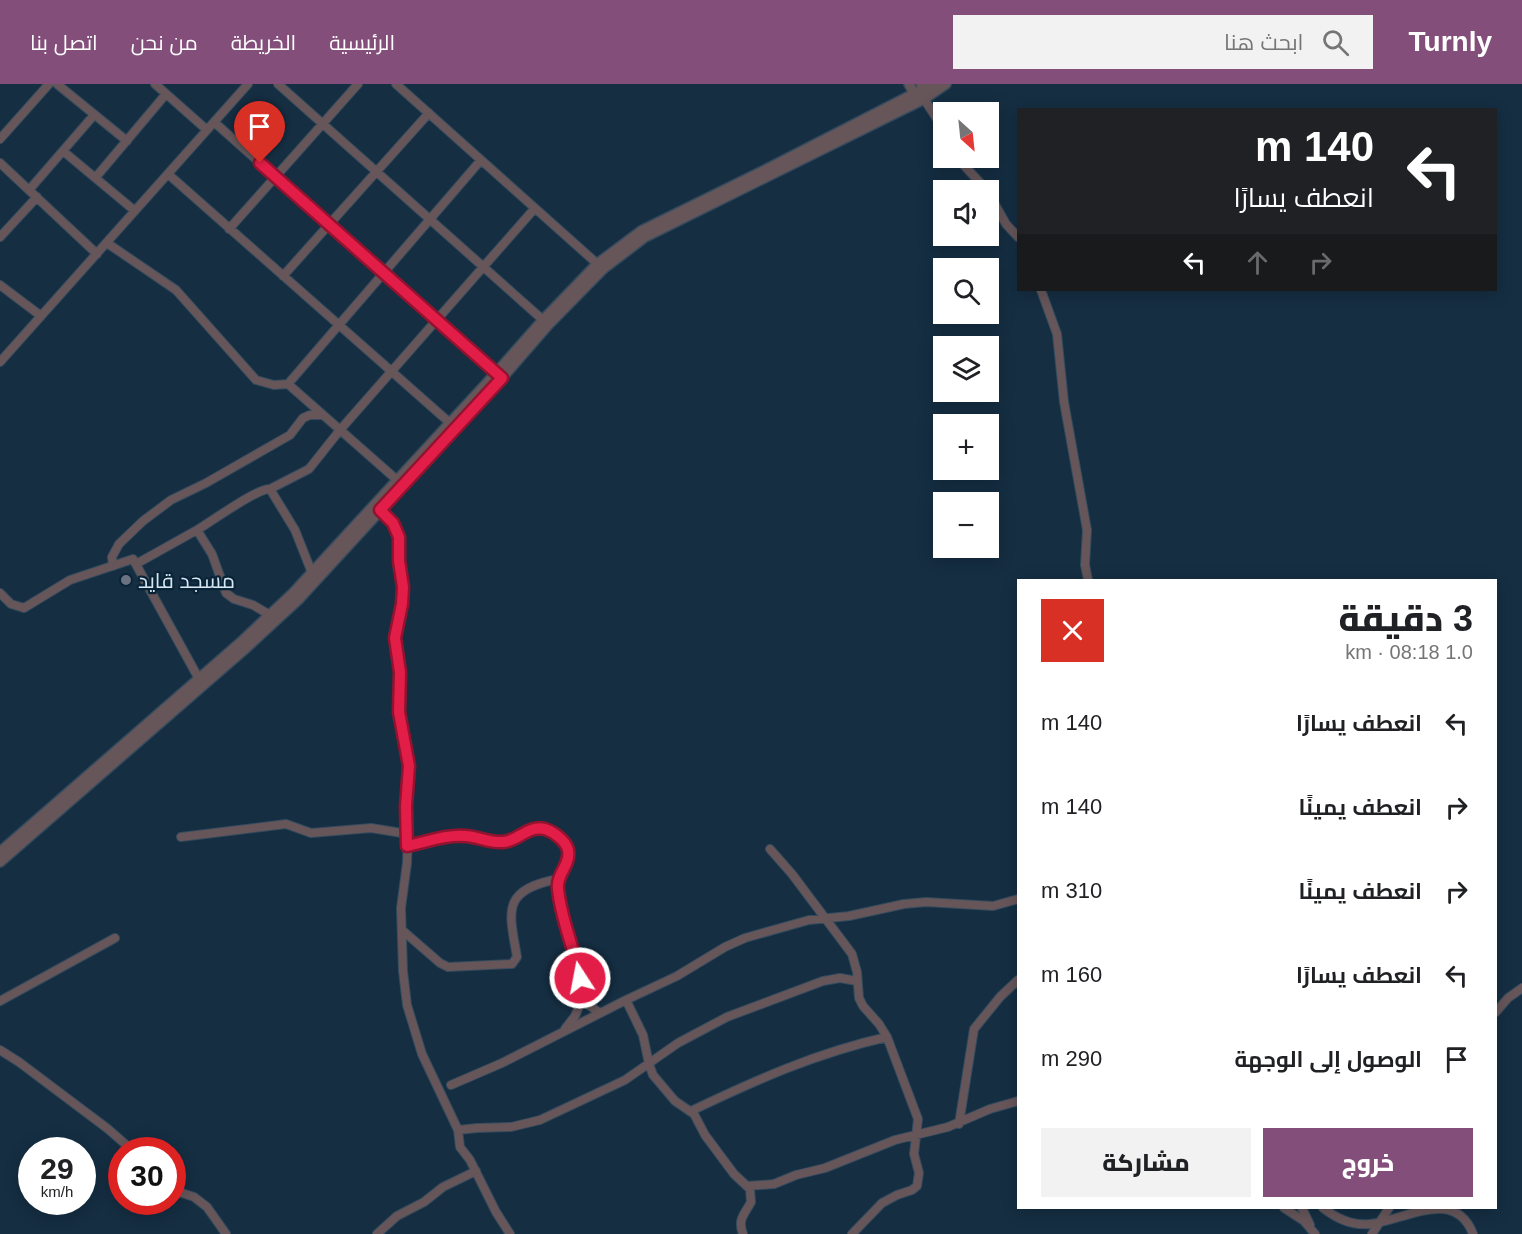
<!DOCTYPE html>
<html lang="ar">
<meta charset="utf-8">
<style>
:root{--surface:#fff;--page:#f2f2f2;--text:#202124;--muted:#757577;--accent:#834e7a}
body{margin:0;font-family:Arial,Cairo,sans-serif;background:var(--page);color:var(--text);direction:rtl;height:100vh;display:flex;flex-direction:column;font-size:22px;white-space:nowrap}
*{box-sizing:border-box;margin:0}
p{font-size:20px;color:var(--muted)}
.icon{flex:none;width:33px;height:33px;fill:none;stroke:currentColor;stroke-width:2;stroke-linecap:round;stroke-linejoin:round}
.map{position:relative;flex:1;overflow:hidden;direction:ltr}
.panel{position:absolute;left:1017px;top:495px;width:480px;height:630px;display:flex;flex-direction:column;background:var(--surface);border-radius:0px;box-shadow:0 3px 15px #0003;direction:rtl}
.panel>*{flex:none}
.guide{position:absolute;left:1017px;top:24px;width:480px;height:183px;border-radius:0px;box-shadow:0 3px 15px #0003;direction:rtl;background:#202124;color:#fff;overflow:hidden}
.needle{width:39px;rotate:153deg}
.controls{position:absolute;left:933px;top:18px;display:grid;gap:12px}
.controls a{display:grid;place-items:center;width:66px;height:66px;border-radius:0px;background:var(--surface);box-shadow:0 3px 15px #0003;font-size:30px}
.speed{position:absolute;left:18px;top:1053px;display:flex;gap:12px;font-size:30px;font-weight:700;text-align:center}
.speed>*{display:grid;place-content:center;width:78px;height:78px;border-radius:50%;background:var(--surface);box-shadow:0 3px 15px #0003;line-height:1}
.speed small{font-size:15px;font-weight:400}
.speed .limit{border:9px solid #d22;background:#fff;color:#111}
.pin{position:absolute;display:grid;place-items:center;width:51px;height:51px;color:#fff;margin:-62px -26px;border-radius:50% 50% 50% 0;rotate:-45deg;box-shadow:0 0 6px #0007}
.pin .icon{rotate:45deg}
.me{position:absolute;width:66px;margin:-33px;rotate:349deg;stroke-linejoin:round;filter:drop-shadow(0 0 4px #0008)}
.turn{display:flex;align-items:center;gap:21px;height:126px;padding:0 24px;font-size:27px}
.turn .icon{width:78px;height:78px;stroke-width:2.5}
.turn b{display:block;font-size:42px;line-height:51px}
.lanes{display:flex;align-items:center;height:57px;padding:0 24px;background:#0003;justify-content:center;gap:30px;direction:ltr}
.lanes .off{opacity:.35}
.round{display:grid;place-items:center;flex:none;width:63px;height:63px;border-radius:0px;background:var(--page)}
.summary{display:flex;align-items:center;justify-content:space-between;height:102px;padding:0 24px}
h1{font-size:36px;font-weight:800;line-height:45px}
.cta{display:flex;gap:12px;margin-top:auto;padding:12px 24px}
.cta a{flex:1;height:69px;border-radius:0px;background:var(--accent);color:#fff;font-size:24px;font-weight:800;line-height:69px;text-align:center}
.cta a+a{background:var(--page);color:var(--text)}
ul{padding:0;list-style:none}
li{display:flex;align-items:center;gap:18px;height:84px;padding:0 24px}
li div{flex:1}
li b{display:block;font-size:22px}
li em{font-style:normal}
header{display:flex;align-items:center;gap:36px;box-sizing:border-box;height:84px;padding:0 30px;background:var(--accent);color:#fff}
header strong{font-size:28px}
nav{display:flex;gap:33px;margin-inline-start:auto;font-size:21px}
.search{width:420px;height:54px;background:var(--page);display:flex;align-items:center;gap:15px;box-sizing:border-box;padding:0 21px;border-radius:0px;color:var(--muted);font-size:22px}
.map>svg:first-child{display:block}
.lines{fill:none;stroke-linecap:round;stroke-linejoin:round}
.minor-casing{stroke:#344b5e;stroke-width:10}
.tertiary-casing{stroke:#344b5e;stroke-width:12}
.minor{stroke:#66565a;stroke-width:8}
.tertiary{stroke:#66565a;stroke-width:9}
.route-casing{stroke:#92132f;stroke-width:15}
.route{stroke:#e11d48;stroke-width:10}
.worship-dot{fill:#6b7280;stroke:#0a2437;stroke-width:2}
.labels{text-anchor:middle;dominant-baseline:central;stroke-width:4.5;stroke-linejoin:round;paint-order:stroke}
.poi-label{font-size:21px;fill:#d7e6f3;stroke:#0a2437;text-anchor:start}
</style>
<header>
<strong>Turnly</strong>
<div class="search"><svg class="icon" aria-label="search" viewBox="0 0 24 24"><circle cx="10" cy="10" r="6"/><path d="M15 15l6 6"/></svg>ابحث هنا</div>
<nav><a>الرئيسية</a><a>الخريطة</a><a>من نحن</a><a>اتصل بنا</a></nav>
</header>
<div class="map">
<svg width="1522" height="1150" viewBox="0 0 1522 1150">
<rect width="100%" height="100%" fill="#152e42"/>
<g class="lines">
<defs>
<path id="minor" d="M 57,0 L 127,57
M 155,0 L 207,46
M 278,0 L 543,236
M 396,0 L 602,184
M 924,15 L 937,35 L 944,49
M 214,38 L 499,291
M 0,55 L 49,0
M 63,67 L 135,127
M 957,74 L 987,106
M 0,79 L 97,170
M 168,90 L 450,339
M 96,93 L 166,10
M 29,106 L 94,31
M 988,108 L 1006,140 L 1018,153
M 229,145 L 358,0
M 0,153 L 37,113
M 107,159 L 176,206 L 256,296 L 274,301 L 288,300 L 481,76
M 283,192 L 429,29
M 0,201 L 41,232
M 1041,206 L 1057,250 L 1064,318 L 1087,446 L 1085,481 L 1088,496
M 0,278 L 248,0
M 288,300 L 397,396
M 270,405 L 309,385 L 340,346 L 535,124
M 380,426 L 393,439 L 399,453 L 399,477 L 403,503 L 402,520 L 397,537 L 395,554 L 400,588 L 399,628 L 409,682 L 406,722 L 408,750 L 407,779 L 401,824 L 403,887 L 407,921 L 422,970 L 458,1046 L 460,1063 L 470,1076 L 496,1128 L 510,1150
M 197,446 C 211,438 257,404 270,405 L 295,446 L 312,489
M 136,480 L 197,446 L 212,470 L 226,509 L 234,515 L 253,521 L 270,531
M 113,482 L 112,473 L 119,460 L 143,437 L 171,416 L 206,399 L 290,351 L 303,334 L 310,331 L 323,331
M 0,509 L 11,520 L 24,524 L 70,496 L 133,475 L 199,595
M 181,753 L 286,740 L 311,749 L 371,744 L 408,750
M 407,762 L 461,752 L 494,758 L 508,758 L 530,745 L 537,744 L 551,747 L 557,751 L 566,761 L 568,767 L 567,778 L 558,795 L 557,802 L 563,837 L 575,866 L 583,913 L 587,920 L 600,929
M 770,765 L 792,790 L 852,870 L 857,888 L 859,914 L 863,922 L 879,940 L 887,953 L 918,1035 L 914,1070 L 919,1089 L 917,1102 L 912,1106 L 897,1111 L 882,1119 L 852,1150
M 402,846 L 440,879 L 448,883 L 512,880 L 517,873 C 509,827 501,806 558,795
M 626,916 L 643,951 L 649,980 L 653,991 L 675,1017 L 694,1030 L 705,1051 L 734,1090 L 750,1105 L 751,1118 C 745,1130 737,1135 743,1150
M 0,917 L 115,854
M 1496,928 L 1508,914 L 1522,904
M 565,945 L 575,932 L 583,913
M 0,966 L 19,978 L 108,1045 L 132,1066
M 451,1001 L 502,979 L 626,916 L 677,892 L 725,863 L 745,854 L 809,836 L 849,832 L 904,820 L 926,818 L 993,822 L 1018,815
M 691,1027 C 756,996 816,969 887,953
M 959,1040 L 974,945 L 1000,913 L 1018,896
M 458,1046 L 477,1044 L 511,1043 L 540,1036 L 625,996 L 678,959 L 727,933 L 823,897 L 840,894 L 857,897
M 172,1096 L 182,1109 L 194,1113 L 207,1123 L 226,1150
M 747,1102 L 774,1100 L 796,1091 L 825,1084 L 895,1056 L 948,1043 L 990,1025 L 1018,1017
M 1284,1124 L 1304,1137 L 1315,1150
M 1302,1124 L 1310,1141
M 1323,1124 C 1336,1134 1353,1142 1370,1140 C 1403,1137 1455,1102 1473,1150
M 377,1150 L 397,1132 L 424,1118 L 443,1103 L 476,1087
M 1372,1150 L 1389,1124"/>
<path id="tertiary" d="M 909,0 L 915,11 L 924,15 L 924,6 L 921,0
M 0,768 L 241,558 L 293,509 L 496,289 L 543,236 L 597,180 L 641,147 L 767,85 L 933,0
M 0,778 L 246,564 L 299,515 L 502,294 L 548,241 L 603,185 L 645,153 L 924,15 L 946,0"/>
</defs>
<use href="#minor" class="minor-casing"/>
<use href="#tertiary" class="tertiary-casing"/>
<use href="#minor" class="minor"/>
<use href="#tertiary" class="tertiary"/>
</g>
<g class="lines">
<defs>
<path id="route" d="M 260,79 L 502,294 L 380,426 L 393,439 L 399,453 L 399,477 L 403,503 L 402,520 L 395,554 L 400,588 L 399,628 L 409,682 L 406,722 L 407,762 C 426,758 448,750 466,752 C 479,753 490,759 503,758 C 519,757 527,741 545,745 C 554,748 566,757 568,766 C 571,781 556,790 558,805 C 561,836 574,863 580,894"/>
</defs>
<use href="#route" class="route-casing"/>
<use href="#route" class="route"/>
</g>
<circle class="worship-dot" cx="126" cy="496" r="6"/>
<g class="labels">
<g class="poi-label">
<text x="138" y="496">مسجد قايد</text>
</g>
</g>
</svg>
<div class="controls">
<a><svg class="needle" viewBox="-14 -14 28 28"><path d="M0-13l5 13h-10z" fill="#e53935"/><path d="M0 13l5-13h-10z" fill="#757577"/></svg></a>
<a><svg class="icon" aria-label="sound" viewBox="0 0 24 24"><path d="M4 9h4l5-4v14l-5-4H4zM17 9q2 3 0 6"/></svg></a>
<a><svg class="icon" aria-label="search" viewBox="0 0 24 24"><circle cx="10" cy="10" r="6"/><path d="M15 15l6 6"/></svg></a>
<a><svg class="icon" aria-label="layers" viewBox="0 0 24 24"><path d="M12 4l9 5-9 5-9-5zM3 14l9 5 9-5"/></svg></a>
<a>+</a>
<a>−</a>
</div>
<div class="speed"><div>29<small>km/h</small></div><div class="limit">30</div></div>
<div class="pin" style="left:260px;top:79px;background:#d93025"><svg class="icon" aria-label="arrive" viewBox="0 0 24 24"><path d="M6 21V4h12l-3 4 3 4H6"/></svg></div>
<svg class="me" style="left:580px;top:894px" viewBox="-20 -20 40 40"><circle r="17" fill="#e11d48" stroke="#fff" stroke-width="3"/><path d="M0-11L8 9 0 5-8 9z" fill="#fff"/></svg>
<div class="guide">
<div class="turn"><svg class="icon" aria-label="left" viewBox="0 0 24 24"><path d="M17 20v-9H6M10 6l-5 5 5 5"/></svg><div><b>140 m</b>انعطف يسارًا</div></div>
<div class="lanes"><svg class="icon" aria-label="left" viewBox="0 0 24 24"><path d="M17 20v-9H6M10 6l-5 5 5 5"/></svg><svg class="icon off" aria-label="ahead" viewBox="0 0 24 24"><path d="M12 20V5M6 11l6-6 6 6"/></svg><svg class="icon off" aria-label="right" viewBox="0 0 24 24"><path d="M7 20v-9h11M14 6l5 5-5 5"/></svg></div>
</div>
<section class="panel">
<div class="summary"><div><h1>3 دقيقة</h1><p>1.0 km · 08:18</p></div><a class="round" style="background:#d93025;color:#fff"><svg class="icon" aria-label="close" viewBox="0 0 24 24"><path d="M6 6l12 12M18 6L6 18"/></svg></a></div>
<ul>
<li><svg class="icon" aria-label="left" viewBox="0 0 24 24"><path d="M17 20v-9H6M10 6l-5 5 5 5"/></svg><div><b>انعطف يسارًا</b></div><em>140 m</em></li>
<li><svg class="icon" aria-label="right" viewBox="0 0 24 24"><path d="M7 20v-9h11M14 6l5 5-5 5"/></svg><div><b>انعطف يمينًا</b></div><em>140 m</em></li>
<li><svg class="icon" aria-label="right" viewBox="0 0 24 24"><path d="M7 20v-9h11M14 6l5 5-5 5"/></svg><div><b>انعطف يمينًا</b></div><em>310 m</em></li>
<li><svg class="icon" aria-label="left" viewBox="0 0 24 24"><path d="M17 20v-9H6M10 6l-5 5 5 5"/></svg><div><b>انعطف يسارًا</b></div><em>160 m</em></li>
<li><svg class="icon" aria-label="arrive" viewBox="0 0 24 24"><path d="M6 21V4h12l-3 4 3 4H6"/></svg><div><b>الوصول إلى الوجهة</b></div><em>290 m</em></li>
</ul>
<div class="cta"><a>خروج</a><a>مشاركة</a></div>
</section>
</div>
